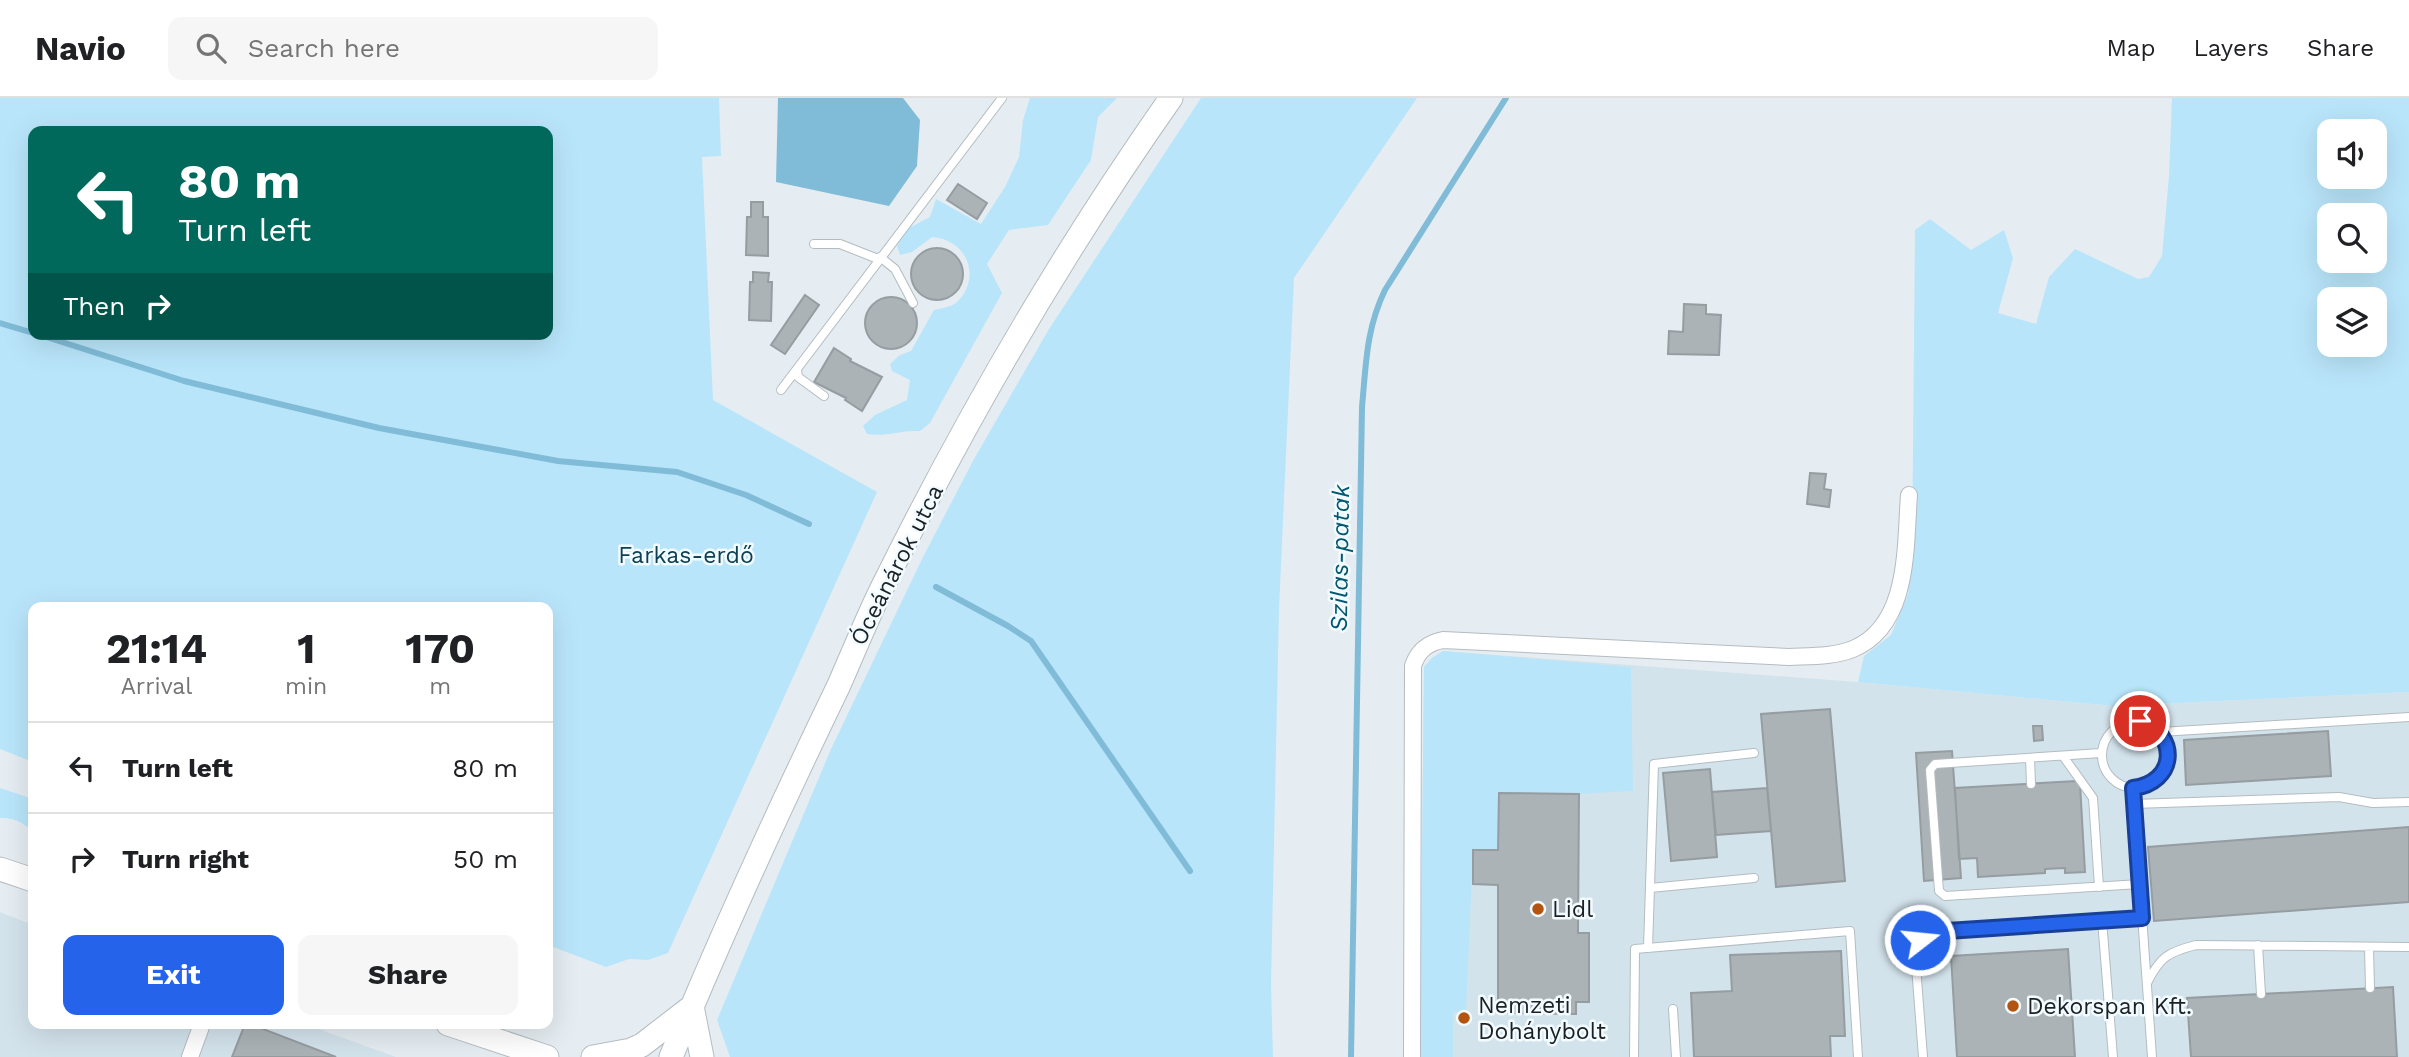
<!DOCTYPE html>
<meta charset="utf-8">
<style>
:root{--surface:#fff;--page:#f6f6f6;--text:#202124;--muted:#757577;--line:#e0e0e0;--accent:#2563eb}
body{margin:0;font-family:"Work Sans",sans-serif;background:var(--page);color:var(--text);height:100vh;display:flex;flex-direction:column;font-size:26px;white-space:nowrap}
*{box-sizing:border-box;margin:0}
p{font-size:23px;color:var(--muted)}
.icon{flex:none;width:38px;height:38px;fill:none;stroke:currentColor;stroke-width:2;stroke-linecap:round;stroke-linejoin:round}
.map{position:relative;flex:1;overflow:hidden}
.details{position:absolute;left:28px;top:504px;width:525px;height:427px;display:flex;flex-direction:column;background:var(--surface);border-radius:14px;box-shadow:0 7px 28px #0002}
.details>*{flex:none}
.guide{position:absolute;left:28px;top:28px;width:525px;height:214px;border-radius:14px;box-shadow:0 7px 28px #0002;background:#00695c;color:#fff;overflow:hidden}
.controls{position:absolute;left:2317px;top:21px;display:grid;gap:14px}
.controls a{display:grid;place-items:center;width:70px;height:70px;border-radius:14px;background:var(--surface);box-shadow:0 7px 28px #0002;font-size:35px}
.pin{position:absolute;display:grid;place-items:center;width:60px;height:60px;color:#fff;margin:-30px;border:4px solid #fff;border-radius:50%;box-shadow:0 2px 7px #0007}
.me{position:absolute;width:77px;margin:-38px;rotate:74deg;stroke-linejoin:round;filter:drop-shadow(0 0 5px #0008)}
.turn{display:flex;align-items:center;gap:24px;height:147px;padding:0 35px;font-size:32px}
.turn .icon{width:91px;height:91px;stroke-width:2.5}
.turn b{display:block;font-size:49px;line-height:60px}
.then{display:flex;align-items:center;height:66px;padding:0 35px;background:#0003;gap:14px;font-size:26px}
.eta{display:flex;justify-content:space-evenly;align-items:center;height:119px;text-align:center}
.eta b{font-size:42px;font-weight:700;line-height:49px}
.button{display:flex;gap:14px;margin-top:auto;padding:14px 35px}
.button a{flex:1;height:80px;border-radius:14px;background:var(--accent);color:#fff;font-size:28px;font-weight:700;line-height:80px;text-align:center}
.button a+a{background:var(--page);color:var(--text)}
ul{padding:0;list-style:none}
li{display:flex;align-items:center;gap:21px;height:91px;padding:0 35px;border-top:2px solid var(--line)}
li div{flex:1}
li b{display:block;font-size:26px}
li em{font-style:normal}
header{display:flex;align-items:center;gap:42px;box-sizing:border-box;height:98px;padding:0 35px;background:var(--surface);border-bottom:2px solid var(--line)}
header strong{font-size:33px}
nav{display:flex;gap:38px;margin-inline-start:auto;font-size:24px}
.search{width:490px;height:63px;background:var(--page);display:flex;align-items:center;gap:18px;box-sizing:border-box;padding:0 24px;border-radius:14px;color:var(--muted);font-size:26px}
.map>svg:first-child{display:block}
.built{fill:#d3e3ec}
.green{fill:#b9e5fa;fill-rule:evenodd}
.water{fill:#80bcd7}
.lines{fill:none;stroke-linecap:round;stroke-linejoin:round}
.stream{stroke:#80bcd7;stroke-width:6}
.building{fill:#abb3b7;stroke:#959da1;stroke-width:2}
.lane-casing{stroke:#b4bcc0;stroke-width:10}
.street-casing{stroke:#b4bcc0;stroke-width:18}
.secondary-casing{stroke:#b4bcc0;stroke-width:25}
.lane{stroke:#fff;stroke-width:8}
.street{stroke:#fff;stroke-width:16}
.secondary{stroke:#fff;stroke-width:23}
.route-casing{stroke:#184099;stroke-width:18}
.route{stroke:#2563eb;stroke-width:12}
.poi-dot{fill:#b45411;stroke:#f2fbff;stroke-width:2.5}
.labels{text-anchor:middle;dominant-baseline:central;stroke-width:5;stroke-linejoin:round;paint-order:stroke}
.park-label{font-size:23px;fill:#0c4054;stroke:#f2fbff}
.street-label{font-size:23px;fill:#1d2022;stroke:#f2fbff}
.poi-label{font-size:23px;fill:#1d2022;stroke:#f2fbff;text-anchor:start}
.water-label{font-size:24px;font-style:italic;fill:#015671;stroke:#f2fbff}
</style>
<header>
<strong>Navio</strong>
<div class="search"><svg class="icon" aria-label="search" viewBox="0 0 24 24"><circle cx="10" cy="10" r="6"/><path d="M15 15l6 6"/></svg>Search here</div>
<nav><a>Map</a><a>Layers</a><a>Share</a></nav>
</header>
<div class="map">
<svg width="2409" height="959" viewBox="0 0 2409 959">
<rect width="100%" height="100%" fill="#e5edf2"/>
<path class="built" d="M 1443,553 L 1858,584 L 2114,608 L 2409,594 L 2409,959 L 1420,959 L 1424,569 L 1432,560 Z
M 0,814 L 33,827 L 33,926 L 305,926 L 396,959 L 0,959 Z"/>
<path class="green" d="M 0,0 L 719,0 L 721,58 L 702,59 L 713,302 L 877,394 L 668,855 L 648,862 L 629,861 L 606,869 L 548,847 L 548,509 L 33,509 L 33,664 L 0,651 ZM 33,33 L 548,33 L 548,236 L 33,236 Z
M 1030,0 L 1117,0 L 1098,19 L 1091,62 L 1048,127 L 1009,132 L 987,166 L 1002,195 L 930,325 L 920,333 C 900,332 886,339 867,336 L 863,328 L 875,317 L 907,302 L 910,282 L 892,273 L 890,266 L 900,257 L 911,253 L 934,212 C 941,210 951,209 956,205 C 983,180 967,141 932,139 L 912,154 L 900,157 L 897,148 L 909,130 L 930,119 L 936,101 L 981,126 L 1005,89 L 1019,59 L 1023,22 Z
M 1201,0 L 1417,0 L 1294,180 L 1279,511 L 1271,886 L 1273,959 L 730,959 L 717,922 L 831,651 L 923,459 L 974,361 L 1049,231 Z
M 2172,0 L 2409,0 L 2409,594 L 2114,608 L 1858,584 L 1864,558 L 1891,537 L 1908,496 L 1912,459 L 1915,132 L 1930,121 L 1971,152 L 2004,132 L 2013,160 L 1998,215 L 2036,226 L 2049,179 L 2075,151 L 2138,181 L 2149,179 L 2162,158 L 2169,78 ZM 2329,33 L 2375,33 L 2375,79 L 2329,79 ZM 2329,117 L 2375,117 L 2375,163 L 2329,163 ZM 2329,201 L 2375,201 L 2375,247 L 2329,247 Z
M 1443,553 L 1631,569 L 1633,693 L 1579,696 L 1499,695 L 1498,752 L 1473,752 L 1466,913 L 1453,914 L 1453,959 L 1420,959 L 1424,569 L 1432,560 Z
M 0,690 L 33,701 L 33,734 C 25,725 13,719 0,720 Z"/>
<path class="water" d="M 778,0 L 903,0 L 920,22 L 917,68 L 889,108 L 776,84 Z"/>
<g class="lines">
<path class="stream" d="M 0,225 L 33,235
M 37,236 L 184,283 L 379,330 L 558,363 L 677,374 L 746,397 L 809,426
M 936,489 L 1008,528 L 1031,543 L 1190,773
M 1351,959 L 1362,309 C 1366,267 1366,231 1385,192 L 1506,0"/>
</g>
<path class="building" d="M 958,86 L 987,105 L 977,121 L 947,102 Z
M 751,104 L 763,104 L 763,119 L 768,119 L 768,158 L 746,157 L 747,119 L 751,119 Z
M911 176a26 26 0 1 1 52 0a26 26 0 1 1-52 0Z
M 753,174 L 769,175 L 768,184 L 772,184 L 771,223 L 749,222 L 750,184 L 753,184 Z
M 805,197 L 819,207 L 785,256 L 771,247 Z
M865 225a26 26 0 1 1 52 0a26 26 0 1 1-52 0Z
M 1684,206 L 1706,207 L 1706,216 L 1721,217 L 1719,257 L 1668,256 L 1669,233 L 1683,234 Z
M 834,250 L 851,261 L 850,263 L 882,279 L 862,313 L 845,302 L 846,300 L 814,284 Z
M 1810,375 L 1826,376 L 1824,391 L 1831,392 L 1829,409 L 1807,406 Z
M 1830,611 L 1845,783 L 1776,789 L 1761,616 Z
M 2033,628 L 2042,628 L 2043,642 L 2034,643 Z
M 2328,633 L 2331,678 L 2186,687 L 2184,642 Z
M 1952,653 L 1961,780 L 1924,783 L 1916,655 Z
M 1710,671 L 1717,759 L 1671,763 L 1663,675 Z
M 2076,683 L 2080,686 L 2085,774 L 2065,775 L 2065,770 L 2045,771 L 2045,775 L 1978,779 L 1977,760 L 1959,761 L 1955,690 Z
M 1767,690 L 1771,733 L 1716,737 L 1712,694 Z
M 1499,695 L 1579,696 L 1578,835 L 1589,835 L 1589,904 L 1576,904 L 1576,916 L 1498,915 L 1498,787 L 1473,786 L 1473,752 L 1498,752 Z
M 2409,729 L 2409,804 L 2154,823 L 2148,749 Z
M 2068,851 L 2075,959 L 1957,959 L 1951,858 Z
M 1841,853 L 1845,938 L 1830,938 L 1831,959 L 1694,959 L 1691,895 L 1732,893 L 1730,857 Z
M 2393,889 L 2397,959 L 2191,959 L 2187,900 Z
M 245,926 L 250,926 L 336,959 L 232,959 Z"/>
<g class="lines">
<defs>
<path id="lane" d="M 814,146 L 840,146 L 878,161
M 880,159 L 895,171 L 913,205
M 797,272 L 798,279 L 824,298
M 781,292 L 1002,0
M2102 657a33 33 0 1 1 66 0a33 33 0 1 1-66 0Z
M 2160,634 L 2409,619
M 2101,655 L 1935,666 L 1930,672 L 1939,793 L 1945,798 L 2140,786
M 2063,658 L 2093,700 L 2099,789
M 2030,660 L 2031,686
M 2133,690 L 2152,959
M 2134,706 L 2339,699 L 2373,705 L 2409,704
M 1650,790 L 1754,780
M 2102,822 L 2113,959
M 2258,847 L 2261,896
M 2369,849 L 2370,890
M 1648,850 L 1654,666 L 1754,655
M 2147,885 C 2160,859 2168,854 2196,847 L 2409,849
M 1673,911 L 1676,959
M 1634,959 L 1635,851 L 1850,833 L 1858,959
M 1923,959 L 1915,855 L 1920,842 L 1932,834 L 2142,820"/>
<path id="street" d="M 190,959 L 202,926
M 1412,959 L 1413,568 C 1418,552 1428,545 1443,542 L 1789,559 C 1810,558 1833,559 1853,551 C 1910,527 1905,449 1909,397"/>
<path id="secondary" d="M 0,771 L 33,782
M 692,908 L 702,959
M 448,926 L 547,959
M 593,959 L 631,952 L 642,947 L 690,910
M 671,959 C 723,833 780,709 839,587 C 853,555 866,523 881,492 C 965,322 1062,155 1171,0"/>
</defs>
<use href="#lane" class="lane-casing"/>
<use href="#street" class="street-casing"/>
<use href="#secondary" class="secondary-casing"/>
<use href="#lane" class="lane"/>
<use href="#street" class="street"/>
<use href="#secondary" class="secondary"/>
</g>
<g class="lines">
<defs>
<path id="route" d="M 1920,842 L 1932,834 L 2142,820 L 2133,690 C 2176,685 2180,637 2140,623"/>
</defs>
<use href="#route" class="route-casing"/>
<use href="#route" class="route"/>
</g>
<g class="poi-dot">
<circle cx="1538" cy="811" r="7"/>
<circle cx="2013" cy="908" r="7"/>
<circle cx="1464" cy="920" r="7"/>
</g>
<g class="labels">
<g class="park-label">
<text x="686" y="457">Farkas-erdő</text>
</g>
<g class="street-label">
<text transform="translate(897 467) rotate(-63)">Óceánárok utca</text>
</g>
<g class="poi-label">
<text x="1552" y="811">Lidl</text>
<text x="1478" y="907">Nemzeti<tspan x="1478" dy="26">Dohánybolt</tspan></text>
<text x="2027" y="908">Dekorspan Kft.</text>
</g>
<g class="water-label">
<text transform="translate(1340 460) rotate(-89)">Szilas-patak</text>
</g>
</g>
</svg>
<div class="controls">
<a><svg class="icon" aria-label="sound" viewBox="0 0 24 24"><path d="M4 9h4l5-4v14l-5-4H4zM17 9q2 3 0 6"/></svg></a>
<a><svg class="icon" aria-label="search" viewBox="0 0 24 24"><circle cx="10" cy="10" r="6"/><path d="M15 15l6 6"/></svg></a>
<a><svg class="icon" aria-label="layers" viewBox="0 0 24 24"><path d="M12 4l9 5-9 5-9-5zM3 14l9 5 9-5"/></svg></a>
</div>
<div class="pin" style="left:2140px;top:623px;background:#d93025"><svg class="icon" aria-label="arrive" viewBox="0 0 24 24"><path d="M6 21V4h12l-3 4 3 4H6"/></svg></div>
<svg class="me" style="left:1920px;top:842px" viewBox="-20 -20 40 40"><circle r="17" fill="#2563eb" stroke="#fff" stroke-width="3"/><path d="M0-11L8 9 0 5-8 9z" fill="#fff"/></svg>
<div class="guide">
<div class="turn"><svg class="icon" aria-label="left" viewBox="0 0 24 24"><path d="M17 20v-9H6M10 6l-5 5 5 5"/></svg><div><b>80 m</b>Turn left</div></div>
<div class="then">Then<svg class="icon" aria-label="right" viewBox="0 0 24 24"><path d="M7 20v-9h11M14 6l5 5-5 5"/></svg></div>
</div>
<section class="details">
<div class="eta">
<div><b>21:14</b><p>Arrival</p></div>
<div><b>1</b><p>min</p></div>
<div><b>170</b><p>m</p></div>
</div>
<ul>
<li><svg class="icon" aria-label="left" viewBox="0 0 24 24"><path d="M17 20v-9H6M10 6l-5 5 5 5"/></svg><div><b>Turn left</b></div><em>80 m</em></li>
<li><svg class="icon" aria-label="right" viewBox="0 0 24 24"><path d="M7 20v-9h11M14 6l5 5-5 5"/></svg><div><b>Turn right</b></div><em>50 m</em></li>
</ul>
<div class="button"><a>Exit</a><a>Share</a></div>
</section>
</div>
